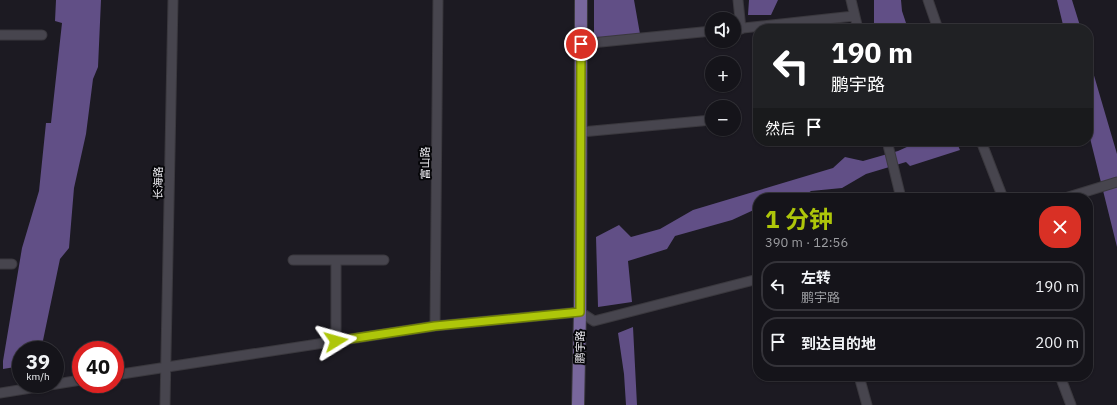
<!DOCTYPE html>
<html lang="zh">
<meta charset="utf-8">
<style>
:root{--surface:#15141a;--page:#222127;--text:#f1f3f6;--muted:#9d9ea2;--line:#343339;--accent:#aec60a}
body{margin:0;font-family:"IBM Plex Sans","Noto Sans SC",sans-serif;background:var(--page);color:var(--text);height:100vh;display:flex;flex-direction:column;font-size:15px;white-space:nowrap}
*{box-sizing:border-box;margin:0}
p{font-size:13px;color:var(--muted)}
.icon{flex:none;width:22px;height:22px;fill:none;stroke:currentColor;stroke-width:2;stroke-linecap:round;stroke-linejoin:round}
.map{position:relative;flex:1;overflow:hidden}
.panel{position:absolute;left:753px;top:193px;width:340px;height:188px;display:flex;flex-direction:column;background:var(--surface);border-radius:16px;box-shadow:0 1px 3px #0004,0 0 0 1px var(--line)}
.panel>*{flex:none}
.guide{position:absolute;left:753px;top:24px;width:340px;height:122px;border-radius:16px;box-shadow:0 1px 3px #0004,0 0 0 1px var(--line);background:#202124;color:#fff;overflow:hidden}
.controls{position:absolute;left:705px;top:12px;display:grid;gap:8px}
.controls a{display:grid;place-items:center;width:36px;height:36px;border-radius:50%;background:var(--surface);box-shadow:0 1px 3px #0004,0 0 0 1px var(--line);font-size:20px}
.speed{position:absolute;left:12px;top:341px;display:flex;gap:8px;font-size:20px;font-weight:700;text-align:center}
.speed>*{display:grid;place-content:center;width:52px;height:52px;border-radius:50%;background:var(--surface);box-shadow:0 1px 3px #0004,0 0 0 1px var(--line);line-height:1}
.speed small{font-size:10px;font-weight:400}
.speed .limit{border:6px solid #d22;background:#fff;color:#111}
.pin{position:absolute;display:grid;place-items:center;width:34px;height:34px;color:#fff;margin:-17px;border:2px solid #fff;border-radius:50%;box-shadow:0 1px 4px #0007}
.me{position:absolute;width:44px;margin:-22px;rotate:82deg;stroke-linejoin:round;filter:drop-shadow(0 0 3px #0008)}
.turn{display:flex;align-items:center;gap:14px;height:84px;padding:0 12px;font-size:18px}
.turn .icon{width:52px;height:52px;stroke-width:2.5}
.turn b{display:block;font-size:28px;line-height:34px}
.then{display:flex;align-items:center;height:38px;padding:0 12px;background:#0003;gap:8px;font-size:15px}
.round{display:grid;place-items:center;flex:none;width:42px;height:42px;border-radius:16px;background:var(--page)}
.summary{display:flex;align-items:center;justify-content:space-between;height:68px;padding:0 12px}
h1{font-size:24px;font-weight:700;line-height:30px;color:var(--accent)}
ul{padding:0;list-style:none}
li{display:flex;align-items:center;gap:12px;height:50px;margin:0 8px 6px;padding:0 4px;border:2px solid var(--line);border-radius:16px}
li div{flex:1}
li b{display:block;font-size:15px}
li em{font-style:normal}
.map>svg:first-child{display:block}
.water{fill:#614f86}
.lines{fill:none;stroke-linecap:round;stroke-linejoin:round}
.minor-casing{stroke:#3a383e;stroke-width:11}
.major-casing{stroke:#3a383e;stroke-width:14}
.minor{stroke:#47454e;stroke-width:9}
.major{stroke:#78679c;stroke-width:12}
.route-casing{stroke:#718106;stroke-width:10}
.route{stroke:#aec60a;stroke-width:7}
.labels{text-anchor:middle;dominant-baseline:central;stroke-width:4;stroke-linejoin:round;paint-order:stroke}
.street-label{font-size:11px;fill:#edecf1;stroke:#060609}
</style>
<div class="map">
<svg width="1117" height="405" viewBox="0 0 1117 405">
<rect width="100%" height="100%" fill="#1c1a22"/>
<path class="water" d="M 56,0 L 101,0 L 98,67 L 93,79 L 86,134 L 74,188 L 69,248 L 60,259 L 41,350 L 21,350 L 21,366 L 3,369 L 3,361 L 22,248 L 39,191 L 46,123 L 51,123 L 62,23 L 55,21 Z
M 594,0 L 634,0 L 640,34 L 594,38 Z
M 749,0 L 778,0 L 771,15 L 748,15 Z
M 874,0 L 901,0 L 902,11 L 908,29 L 882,29 L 874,24 Z
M 1057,0 L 1072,0 L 1081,29 L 1064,29 Z
M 1088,55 L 1117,154 L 1117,247 L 1088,130 Z
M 920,141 L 956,141 L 960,150 L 910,166 L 906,162 L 866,174 L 842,188 L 811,191 L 801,198 L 758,198 L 758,208 L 732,220 L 675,236 L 667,249 L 628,261 L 632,302 L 598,307 L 596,237 L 619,225 L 631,237 L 660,229 L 693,210 L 833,168 L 845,157 L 863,161 L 898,151 Z
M 633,327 L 637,405 L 626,405 L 624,374 L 618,333 Z"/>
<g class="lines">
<defs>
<path id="minor" d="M 738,0 L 741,29
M 851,0 L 858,29
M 928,0 L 938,29
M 734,29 L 854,16
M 0,35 L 42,35
M 581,44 L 712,31
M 581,132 L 712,120
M 887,141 L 901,198
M 981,141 L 1003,198
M 1065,198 L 1117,182
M 293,260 L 384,260
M 0,264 L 12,264
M 435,326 L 438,0
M 336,341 L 336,260
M 115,375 L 435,326 L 580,312 L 594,321 L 758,279
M 859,376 L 867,405
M 1060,376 L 1071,405
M 0,393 L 81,380
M 165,405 L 173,0"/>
<path id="major" d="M 578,405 L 580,312 L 581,0"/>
</defs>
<use href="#minor" class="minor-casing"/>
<use href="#major" class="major-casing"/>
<use href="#minor" class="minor"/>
<use href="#major" class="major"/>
</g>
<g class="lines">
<defs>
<path id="route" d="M 336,341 L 435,326 L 580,312 L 581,44"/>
</defs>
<use href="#route" class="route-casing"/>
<use href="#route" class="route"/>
</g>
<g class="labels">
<g class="street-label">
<text transform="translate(425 163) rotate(-90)">富山路</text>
<text transform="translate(158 183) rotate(-89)">长海路</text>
<text transform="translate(580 347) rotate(-89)">鹏宇路</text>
</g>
</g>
</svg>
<div class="controls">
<a><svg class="icon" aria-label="sound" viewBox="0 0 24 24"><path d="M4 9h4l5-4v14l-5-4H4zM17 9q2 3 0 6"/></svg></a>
<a>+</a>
<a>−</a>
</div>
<div class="speed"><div>39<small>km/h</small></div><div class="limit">40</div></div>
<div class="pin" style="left:581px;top:44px;background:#d93025"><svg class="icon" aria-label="arrive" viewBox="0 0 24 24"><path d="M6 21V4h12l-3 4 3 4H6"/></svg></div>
<svg class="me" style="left:336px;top:341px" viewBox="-20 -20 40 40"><path d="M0-17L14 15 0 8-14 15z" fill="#aec60a" stroke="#fff" stroke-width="4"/></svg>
<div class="guide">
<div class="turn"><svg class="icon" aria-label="left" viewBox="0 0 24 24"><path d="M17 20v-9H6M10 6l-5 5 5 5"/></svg><div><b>190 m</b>鹏宇路</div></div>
<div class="then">然后<svg class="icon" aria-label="arrive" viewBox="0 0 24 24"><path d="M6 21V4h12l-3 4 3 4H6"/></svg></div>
</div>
<section class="panel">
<div class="summary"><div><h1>1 分钟</h1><p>390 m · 12:56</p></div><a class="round" style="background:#d93025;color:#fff"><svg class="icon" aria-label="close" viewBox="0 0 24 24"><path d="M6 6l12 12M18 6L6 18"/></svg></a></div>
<ul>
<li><svg class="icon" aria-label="left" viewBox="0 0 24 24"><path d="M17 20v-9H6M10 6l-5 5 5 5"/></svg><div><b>左转</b><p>鹏宇路</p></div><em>190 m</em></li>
<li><svg class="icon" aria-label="arrive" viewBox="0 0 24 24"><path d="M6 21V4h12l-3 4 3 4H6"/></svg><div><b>到达目的地</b></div><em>200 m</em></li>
</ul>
</section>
</div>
